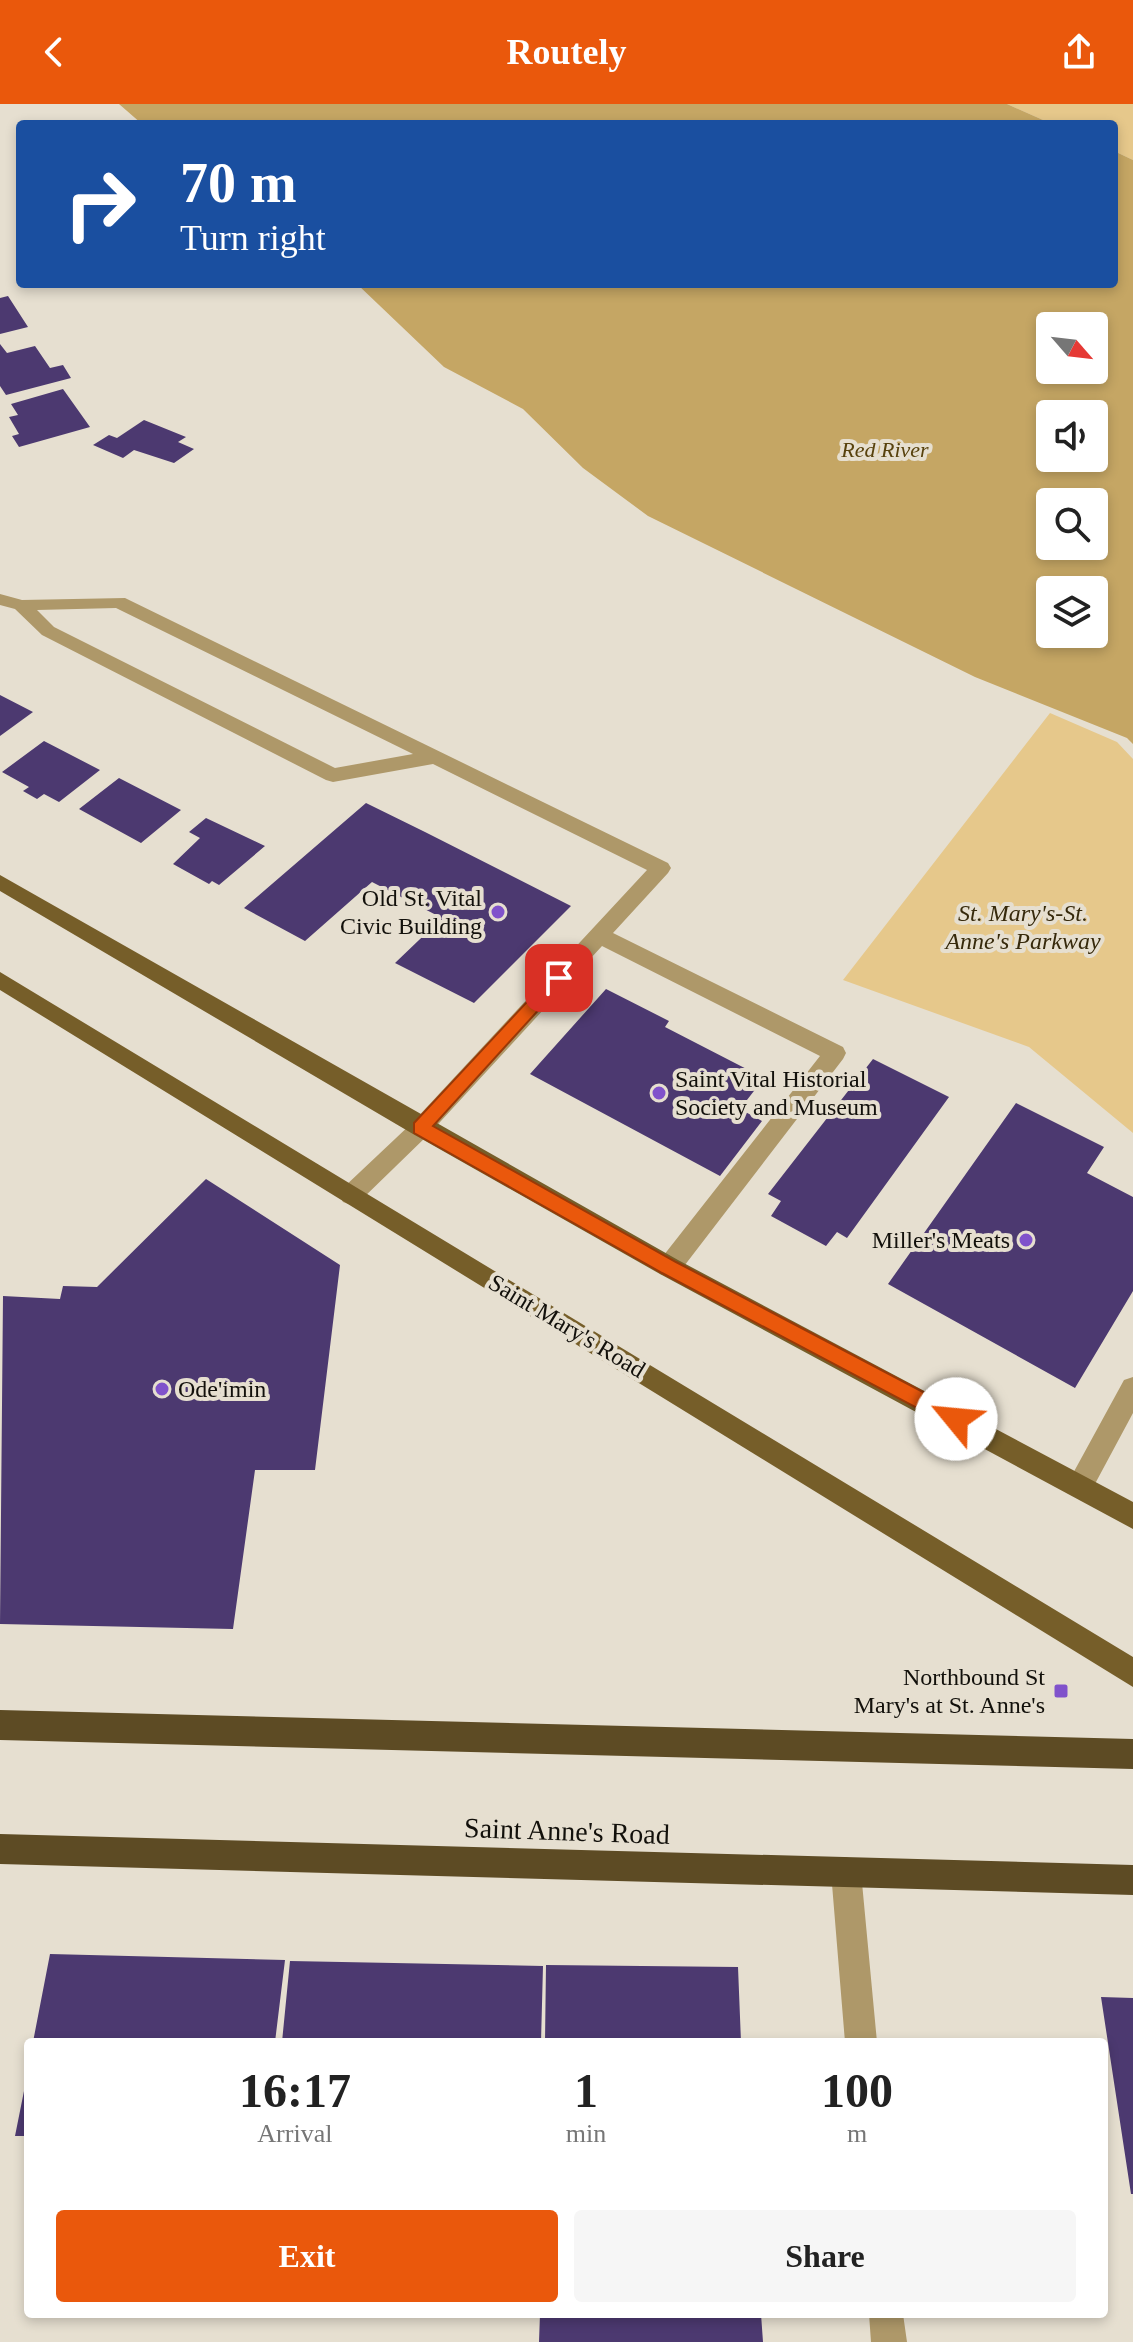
<!DOCTYPE html>
<style>
:root{--surface:#fff;--page:#f6f6f6;--text:#222;--muted:#767676;--accent:#ea580c}
body{margin:0;font-family:Georgia,serif;background:var(--page);color:var(--text);height:100vh;display:flex;flex-direction:column;font-size:30px;white-space:nowrap}
*{box-sizing:border-box;margin:0}
p{font-size:26px;color:var(--muted)}
.icon{flex:none;width:44px;height:44px;fill:none;stroke:currentColor;stroke-width:2;stroke-linecap:round;stroke-linejoin:round}
.map{position:relative;flex:1;overflow:hidden}
.drawer{position:absolute;left:24px;top:1934px;width:1084px;height:280px;display:flex;flex-direction:column;background:var(--surface);border-radius:8px;box-shadow:0 4px 12px #0003}
.drawer>*{flex:none}
.guide{position:absolute;left:16px;top:16px;width:1102px;height:168px;border-radius:8px;box-shadow:0 4px 12px #0003;background:#1a4fa0;color:#fff;overflow:hidden}
.needle{width:52px;rotate:118deg}
.buttons{position:absolute;left:1036px;top:208px;display:grid;gap:16px}
.buttons a{display:grid;place-items:center;width:72px;height:72px;border-radius:8px;background:var(--surface);box-shadow:0 4px 12px #0003;font-size:40px}
.pin{position:absolute;display:grid;place-items:center;width:68px;height:68px;color:#fff;margin:-34px;border-radius:16px;box-shadow:0 4px 12px #0006}
.me{position:absolute;width:88px;margin:-44px;rotate:298deg;stroke-linejoin:round;filter:drop-shadow(0 0 6px #0008)}
.turn{display:flex;align-items:center;gap:28px;height:168px;padding:0 32px;font-size:36px}
.turn .icon{width:104px;height:104px;stroke-width:2.5}
.turn b{display:block;font-size:56px;line-height:68px}
.eta{display:flex;justify-content:space-evenly;align-items:center;height:136px;text-align:center}
.eta b{font-size:48px;font-weight:600;line-height:56px}
.action{display:flex;gap:16px;margin-top:auto;padding:16px 32px}
.action a{flex:1;height:92px;border-radius:8px;background:var(--accent);color:#fff;font-size:32px;font-weight:600;line-height:92px;text-align:center}
.action a+a{background:var(--page);color:var(--text)}
header{display:flex;justify-content:space-between;align-items:center;height:104px;padding:0 32px;background:var(--accent);color:#fff;font-size:36px;font-weight:600}
.map>svg:first-child{display:block}
.green{fill:#e6c88b}
.water{fill:#c5a664;fill-rule:evenodd}
.building{fill:#4c3970}
.lines{fill:none;stroke-linecap:round;stroke-linejoin:round}
.minor{fill:#ae9869;fill-rule:evenodd}
.major{fill:#765e29;fill-rule:evenodd}
.highway{fill:#5d4b24;fill-rule:evenodd}
.route{fill:#ea580c;stroke:#983908;stroke-width:2}
.poi-dot{fill:#8052cb;stroke:#e6dfd0;stroke-width:3}
.labels{text-anchor:middle;dominant-baseline:central;stroke-width:8;stroke-linejoin:round;paint-order:stroke}
.far-water-label{font-size:22px;font-style:italic;fill:#58420d;stroke:#e6dfd0}
.poi-label{font-size:24px;fill:#12100b;stroke:#e6dfd0;text-anchor:end}
.park-label{font-size:24px;font-style:italic;fill:#36290b;stroke:#e6dfd0}
.street-label{font-size:24px;fill:#12100b;stroke:#e6dfd0}
.near-street-label{font-size:28px;fill:#12100b;stroke:#e6dfd0}
</style>
<header><svg class="icon" aria-label="back" viewBox="0 0 24 24"><path d="M15 5l-7 7 7 7"/></svg>Routely<svg class="icon" aria-label="share" viewBox="0 0 24 24"><path d="M12 15V3M7 8l5-5 5 5M5 13v7h14v-7"/></svg></header>
<div class="map">
<svg width="1133" height="2238" viewBox="0 0 1133 2238">
<rect width="100%" height="100%" fill="#e6dfd0"/>
<path class="green" d="M 1007,0 L 1133,0 L 1133,56 L 1114,47 L 1114,20 L 1052,20 Z
M 1050,609 L 1117,638 L 1133,655 L 1133,1029 L 1029,943 L 843,876 Z"/>
<path class="water" d="M 119,0 L 1007,0 L 1052,20 L 142,20 Z
M 1114,47 L 1133,56 L 1133,640 L 1127,634 L 975,573 L 648,412 L 583,364 L 523,305 L 444,263 L 357,180 L 1114,180 ZM 1050,222 L 1094,222 L 1094,266 L 1050,266 ZM 1050,310 L 1094,310 L 1094,354 L 1050,354 ZM 1050,398 L 1094,398 L 1094,442 L 1050,442 ZM 1050,486 L 1094,486 L 1094,530 L 1050,530 Z"/>
<path class="building" d="M 8,192 L 28,223 L 0,230 L 0,194 Z
M 0,240 L 7,249 L 35,242 L 50,264 L 63,261 L 71,274 L 6,291 L 0,282 Z
M 63,285 L 90,323 L 19,343 L 12,332 L 19,330 L 9,313 L 18,311 L 11,300 Z
M 144,316 L 186,333 L 178,338 L 194,345 L 174,359 L 134,346 L 123,354 L 93,341 L 109,331 L 117,334 Z
M 0,591 L 33,608 L 0,632 Z
M 44,637 L 100,666 L 59,698 L 44,690 L 37,695 L 23,687 L 29,683 L 2,668 Z
M 119,674 L 181,706 L 141,739 L 79,705 Z
M 366,699 L 425,728 L 571,802 L 474,899 L 395,859 L 442,814 L 372,778 L 305,837 L 244,804 Z
M 206,714 L 265,742 L 219,781 L 212,777 L 209,780 L 173,760 L 200,734 L 189,728 Z
M 606,885 L 669,917 L 665,923 L 764,974 L 740,1005 L 762,1017 L 720,1072 L 530,970 Z
M 873,955 L 949,993 L 847,1134 L 837,1128 L 826,1142 L 771,1112 L 781,1097 L 768,1090 Z
M 1016,999 L 1104,1043 L 1087,1069 L 1133,1093 L 1133,1187 L 1075,1284 L 888,1180 Z
M 206,1075 L 340,1161 L 315,1366 L 255,1366 L 233,1525 L 0,1520 L 3,1192 L 60,1195 L 63,1182 L 97,1183 Z
M 50,1850 L 285,1856 L 275,1938 L 33,1938 Z
M 290,1857 L 543,1862 L 541,1938 L 282,1938 Z
M 546,1861 L 738,1863 L 741,1938 L 545,1938 Z
M 1101,1893 L 1133,1894 L 1133,2090 L 1131,2090 Z
M 27,1972 L 28,2032 L 15,2032 Z
M 540,2210 L 761,2210 L 763,2238 L 539,2238 Z"/>
<g class="lines">
<path class="minor" d="M 0,490 L 22,496 L 125,494 L 668,759 L 671,764 L 668,769 L 613,829 L 843,943 L 846,949 L 843,955 L 678,1170 L 669,1173 L 660,1170 L 657,1163 L 660,1156 L 820,952 L 602,842 L 429,1030 L 359,1098 L 351,1101 L 343,1098 L 339,1091 L 343,1084 L 413,1018 L 647,766 L 433,660 L 333,678 L 326,676 L 42,531 L 15,505 L 0,501 ZM 116,504 L 413,650 L 335,664 L 54,523 L 37,506 Z
M 1133,1273 L 1133,1309 L 1089,1391 L 1080,1394 L 1071,1391 L 1067,1382 L 1071,1373 L 1124,1276 Z
M 846,1753 L 857,1757 L 861,1768 L 877,1938 L 845,1938 L 831,1768 L 835,1757 Z
M 869,2210 L 903,2210 L 907,2238 L 871,2238 Z"/>
<path class="major" d="M 0,771 L 678,1156 L 1133,1398 L 1133,1425 L 660,1170 L 413,1030 L 0,787 Z
M 0,868 L 1133,1553 L 1133,1583 L 0,886 Z"/>
<path class="highway" d="M 0,1606 L 1133,1635 L 1133,1665 L 0,1636 Z
M 0,1730 L 1133,1761 L 1133,1791 L 0,1760 Z"/>
</g>
<path class="route" d="M 559,868 L 567,874 L 564,878 L 433,1022 L 676,1158 L 963,1309 L 965,1315 L 963,1321 L 949,1321 L 662,1169 L 414,1029 L 414,1019 L 553,870 Z"/>
<g class="poi-dot">
<circle cx="498" cy="808" r="8"/>
<circle cx="659" cy="989" r="8"/>
<circle cx="1026" cy="1136" r="8"/>
<circle cx="162" cy="1285" r="8"/>
<rect x="1053" y="1579" width="16" height="16" rx="4"/>
</g>
<g class="labels">
<g class="far-water-label">
<text x="885" y="345">Red River</text>
</g>
<g class="poi-label">
<text x="482" y="794">Old St. Vital<tspan x="482" dy="28">Civic Building</tspan></text>
<text x="675" y="975" text-anchor="start">Saint Vital Historial<tspan x="675" dy="28">Society and Museum</tspan></text>
<text x="1010" y="1136">Miller's Meats</text>
<text x="178" y="1285" text-anchor="start">Ode'imin</text>
<text x="1045" y="1573">Northbound St<tspan x="1045" dy="28">Mary's at St. Anne's</tspan></text>
</g>
<g class="park-label">
<text x="1023" y="809">St. Mary's-St.<tspan x="1023" dy="28">Anne's Parkway</tspan></text>
</g>
<g class="street-label">
<text transform="translate(567 1222) rotate(31)">Saint Mary's Road</text>
</g>
<g class="near-street-label">
<text transform="translate(567 1727) rotate(2)">Saint Anne's Road</text>
</g>
</g>
</svg>
<div class="buttons">
<a><svg class="needle" viewBox="-14 -14 28 28"><path d="M0-13l5 13h-10z" fill="#e53935"/><path d="M0 13l5-13h-10z" fill="#767676"/></svg></a>
<a><svg class="icon" aria-label="sound" viewBox="0 0 24 24"><path d="M4 9h4l5-4v14l-5-4H4zM17 9q2 3 0 6"/></svg></a>
<a><svg class="icon" aria-label="search" viewBox="0 0 24 24"><circle cx="10" cy="10" r="6"/><path d="M15 15l6 6"/></svg></a>
<a><svg class="icon" aria-label="layers" viewBox="0 0 24 24"><path d="M12 4l9 5-9 5-9-5zM3 14l9 5 9-5"/></svg></a>
</div>
<div class="pin" style="left:559px;top:874px;background:#d93025"><svg class="icon" aria-label="arrive" viewBox="0 0 24 24"><path d="M6 21V4h12l-3 4 3 4H6"/></svg></div>
<svg class="me" style="left:956px;top:1315px" viewBox="-20 -20 40 40"><circle r="19" fill="#fff"/><path d="M0-13L10 11 0 6-10 11z" fill="#ea580c"/></svg>
<div class="guide">
<div class="turn"><svg class="icon" aria-label="right" viewBox="0 0 24 24"><path d="M7 20v-9h11M14 6l5 5-5 5"/></svg><div><b>70 m</b>Turn right</div></div>
</div>
<section class="drawer">
<div class="eta">
<div><b>16:17</b><p>Arrival</p></div>
<div><b>1</b><p>min</p></div>
<div><b>100</b><p>m</p></div>
</div>
<div class="action"><a>Exit</a><a>Share</a></div>
</section>
</div>
